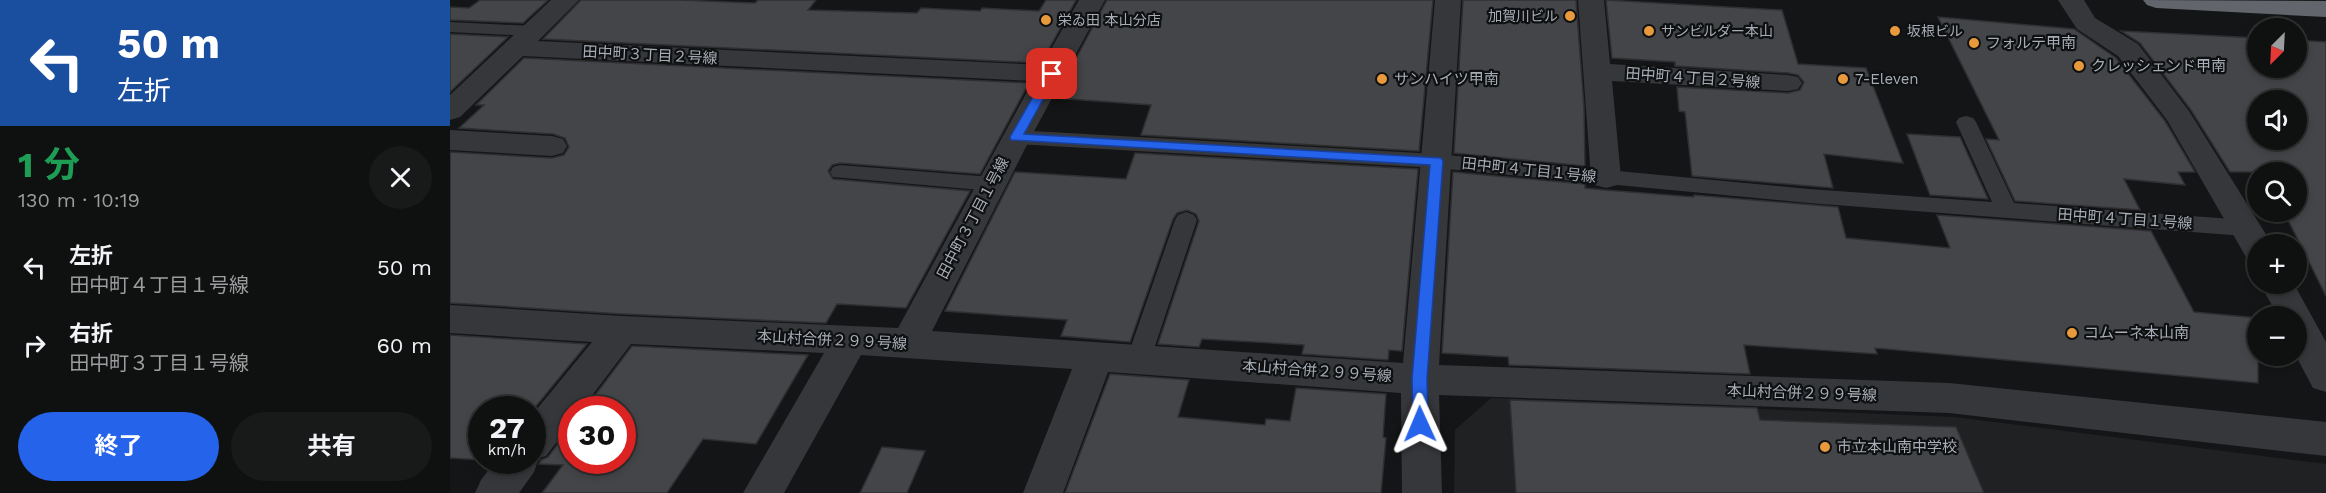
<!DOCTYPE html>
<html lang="ja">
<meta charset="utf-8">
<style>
:root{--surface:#0f1010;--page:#181919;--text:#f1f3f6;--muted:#9b9d9f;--line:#2f3030;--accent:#2563eb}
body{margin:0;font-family:"Work Sans","Noto Sans JP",sans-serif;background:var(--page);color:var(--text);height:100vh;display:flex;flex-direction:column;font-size:22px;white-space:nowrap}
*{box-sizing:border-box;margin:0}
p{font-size:20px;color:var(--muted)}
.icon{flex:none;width:33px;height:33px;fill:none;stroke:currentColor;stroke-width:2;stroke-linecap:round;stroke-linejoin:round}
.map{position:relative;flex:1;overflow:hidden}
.sheet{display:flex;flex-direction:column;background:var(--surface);width:450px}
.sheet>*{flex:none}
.hud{background:#1a4fa0;color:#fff;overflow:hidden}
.needle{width:39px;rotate:204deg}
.tools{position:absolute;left:1797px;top:18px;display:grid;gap:12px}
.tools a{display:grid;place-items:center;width:60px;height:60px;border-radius:50%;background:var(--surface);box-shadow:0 3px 9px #0003,0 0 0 2px var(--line);font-size:30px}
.speed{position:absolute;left:18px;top:396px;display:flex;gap:12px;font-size:30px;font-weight:700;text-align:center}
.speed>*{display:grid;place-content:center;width:78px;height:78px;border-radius:50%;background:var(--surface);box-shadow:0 3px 9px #0003,0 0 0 2px var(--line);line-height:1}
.speed small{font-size:15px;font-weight:400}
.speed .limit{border:9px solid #d22;background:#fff;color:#111}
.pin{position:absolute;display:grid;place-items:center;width:51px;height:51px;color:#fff;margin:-26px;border-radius:12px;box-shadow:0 3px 9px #0006}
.me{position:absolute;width:66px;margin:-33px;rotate:359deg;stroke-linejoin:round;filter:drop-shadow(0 0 4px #0008)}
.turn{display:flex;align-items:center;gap:21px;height:126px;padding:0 18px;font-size:27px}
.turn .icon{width:78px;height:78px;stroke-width:2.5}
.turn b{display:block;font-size:42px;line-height:51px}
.round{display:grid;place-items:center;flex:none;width:63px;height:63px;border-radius:32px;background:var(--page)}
.overview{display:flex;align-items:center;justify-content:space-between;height:102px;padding:0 18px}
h1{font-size:36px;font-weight:700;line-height:45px;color:#1e9e55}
.action{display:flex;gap:12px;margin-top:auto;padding:12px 18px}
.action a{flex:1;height:69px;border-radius:36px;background:var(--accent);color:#fff;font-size:24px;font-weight:700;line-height:69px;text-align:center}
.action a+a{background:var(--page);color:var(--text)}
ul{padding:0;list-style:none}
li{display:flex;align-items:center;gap:18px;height:78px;padding:0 18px}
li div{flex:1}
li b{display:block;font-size:22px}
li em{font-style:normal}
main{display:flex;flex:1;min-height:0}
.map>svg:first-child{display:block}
.built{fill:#202123}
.building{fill:#434549;stroke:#2f2f32;stroke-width:1.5;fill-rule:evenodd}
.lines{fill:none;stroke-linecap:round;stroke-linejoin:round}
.lane{fill:#36373b;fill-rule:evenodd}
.street{fill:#36373b;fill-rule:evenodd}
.highway{fill:#62666c;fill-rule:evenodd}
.route{fill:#2563eb;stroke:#184099;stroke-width:1.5}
.poi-dot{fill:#e8993b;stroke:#0f1011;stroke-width:2}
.labels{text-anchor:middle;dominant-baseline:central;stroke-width:4.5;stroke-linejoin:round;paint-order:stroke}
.far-poi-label{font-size:14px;fill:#a7adb6;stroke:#0f1011;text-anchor:start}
.poi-label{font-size:15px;fill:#a7adb6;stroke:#0f1011;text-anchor:start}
.street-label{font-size:15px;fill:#a7adb6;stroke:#0f1011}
</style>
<main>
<section class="sheet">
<div class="hud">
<div class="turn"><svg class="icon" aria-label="left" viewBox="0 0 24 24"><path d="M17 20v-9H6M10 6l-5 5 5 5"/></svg><div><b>50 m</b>左折</div></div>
</div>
<div class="overview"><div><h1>1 分</h1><p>130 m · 10:19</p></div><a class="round"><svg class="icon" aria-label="close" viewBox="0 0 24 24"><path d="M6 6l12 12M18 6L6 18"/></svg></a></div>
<ul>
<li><svg class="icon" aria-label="left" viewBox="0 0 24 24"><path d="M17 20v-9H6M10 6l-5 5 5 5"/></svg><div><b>左折</b><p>田中町４丁目１号線</p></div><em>50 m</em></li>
<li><svg class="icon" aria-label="right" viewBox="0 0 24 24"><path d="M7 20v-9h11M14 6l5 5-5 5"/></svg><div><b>右折</b><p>田中町３丁目１号線</p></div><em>60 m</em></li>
</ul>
<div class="action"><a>終了</a><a>共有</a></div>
</section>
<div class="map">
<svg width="1876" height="493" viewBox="0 0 1876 493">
<rect width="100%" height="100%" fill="#141516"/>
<path class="built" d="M 1041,398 L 1505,417 L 1876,464 L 1876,493 L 1004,493 L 1005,430 Z"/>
<path class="building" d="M 30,0 L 98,0 L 73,23 L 0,20 L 0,7 L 19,8 Z
M 131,0 L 230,0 L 305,3 L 308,0 L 366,0 L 358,10 L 467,13 L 471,8 L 530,11 L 532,8 L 589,11 L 596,0 L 626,0 L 591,63 L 93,39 Z
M 657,0 L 983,0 L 969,151 L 691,135 L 701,105 L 605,98 Z
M 1013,0 L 1126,0 L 1134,107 L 1135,166 L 1004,153 Z
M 1156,0 L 1332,10 L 1348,64 L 1416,68 L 1453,163 L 1374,154 L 1383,188 L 1242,176 L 1235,112 L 1229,111 L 1227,87 L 1338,93 L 1350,90 L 1354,82 L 1348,75 L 1338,73 L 1225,66 L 1225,62 L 1162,58 Z
M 1488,17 L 1624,29 L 1666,58 L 1715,121 L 1745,172 L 1728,172 L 1735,185 L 1674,179 L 1690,210 L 1565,201 L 1536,139 L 1549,140 Z
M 1671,31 L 1808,38 L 1808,68 L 1846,68 L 1846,40 L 1876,42 L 1876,296 L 1834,212 L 1846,212 L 1846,172 L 1780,172 L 1741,110 L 1690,43 ZM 1808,100 L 1846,100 L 1846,140 L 1808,140 Z
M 0,34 L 58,37 L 0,92 Z
M 74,58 L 579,83 L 530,174 L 390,163 L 382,165 L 378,171 L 383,179 L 520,191 L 456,308 L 387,304 L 376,323 L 172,314 L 0,303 L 0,152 L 102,158 L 114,155 L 119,147 L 115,138 L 103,134 L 9,128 L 34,105 L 26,105 Z
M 1457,134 L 1510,137 L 1538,199 L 1480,195 Z
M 685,153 L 968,169 L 952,351 L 939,350 L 938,360 L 852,354 L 854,345 L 752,339 L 749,347 L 708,344 L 749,221 L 746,214 L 737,210 L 727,213 L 723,219 L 680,342 L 611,336 L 617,320 L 495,311 L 565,172 L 676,179 Z
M 1003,172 L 1135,184 L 1135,188 L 1155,190 L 1244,197 L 1244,195 L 1388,207 L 1396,238 L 1500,248 L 1487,215 L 1701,231 L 1744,312 L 1808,318 L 1808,383 L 1425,348 L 1427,354 L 1294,345 L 1300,374 L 1059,365 L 1058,357 L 992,353 Z
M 0,335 L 137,344 L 82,411 L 32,410 L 32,460 L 0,458 Z
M 182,346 L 358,355 L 306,444 L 253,439 L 217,493 L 92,493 L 113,465 L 89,464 L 91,460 L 98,457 L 122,426 L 122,460 L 172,460 L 172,410 L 134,410 Z
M 660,374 L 739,380 L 728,417 L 815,425 L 816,419 L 840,421 L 846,388 L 936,394 L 933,437 L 936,438 L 931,493 L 615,493 Z
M 1060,400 L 1307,408 L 1310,420 L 1506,427 L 1534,493 L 1066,493 Z
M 432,447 L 475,451 L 457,493 L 410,493 Z"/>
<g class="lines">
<path class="lane" d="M 0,22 L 83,26 L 89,27 L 92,31 L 89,35 L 83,36 L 0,32 Z
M 1516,116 L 1523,118 L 1526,122 L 1564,203 L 1795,220 L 1803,222 L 1806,228 L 1803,234 L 1795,236 L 1359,203 L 986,168 L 566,144 L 559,142 L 556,137 L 559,132 L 566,130 L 986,154 L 1359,189 L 1542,202 L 1506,122 L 1509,118 Z
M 390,165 L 542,177 L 549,179 L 553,184 L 549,189 L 542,191 L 383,177 L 380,172 L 383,167 Z
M 736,212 L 744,215 L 747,220 L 701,358 L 698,365 L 689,368 L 680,365 L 677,358 L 725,220 L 728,215 Z"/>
<path class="street" d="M 101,0 L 129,0 L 88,41 L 592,65 L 629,0 L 655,0 L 581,137 L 482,331 L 953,363 L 985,0 L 1011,0 L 989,365 L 1499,383 L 1876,422 L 1876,456 L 1499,413 L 989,395 L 992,493 L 952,493 L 951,393 L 658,372 L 613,493 L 573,493 L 622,369 L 411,355 L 334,493 L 293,493 L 374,353 L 181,344 L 131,410 L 122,410 L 122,422 L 96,456 L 89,458 L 84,472 L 69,493 L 25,493 L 31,480 L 46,460 L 82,460 L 82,415 L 142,342 L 0,333 L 0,305 L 172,316 L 448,328 L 583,81 L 73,56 L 10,117 L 0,120 L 0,95 Z
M 1128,0 L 1154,0 L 1160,64 L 1338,75 L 1348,77 L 1352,83 L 1348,89 L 1338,91 L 1162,81 L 1171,178 L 1167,185 L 1156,188 L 1145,185 L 1141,178 Z
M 1608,0 L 1634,0 L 1645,18 L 1688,44 L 1739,111 L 1822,244 L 1808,244 L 1808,261 L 1796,257 L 1717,120 L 1668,56 L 1627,29 Z
M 0,130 L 102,136 L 113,139 L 117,146 L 113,153 L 102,156 L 0,150 Z
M 1810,284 L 1844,284 L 1876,342 L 1876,392 L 1863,388 L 1846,356 L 1846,316 L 1828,316 Z"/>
<path class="highway" d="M 1693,0 L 1876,1 L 1876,17 L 1706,8 L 1697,5 Z"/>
</g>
<path class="route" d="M 602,71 L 607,74 L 574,134 L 991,158 L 993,161 L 977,379 L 978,424 L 976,429 L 970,431 L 965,429 L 963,424 L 962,379 L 980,165 L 561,140 L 560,137 L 596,74 Z"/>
<g class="poi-dot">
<circle cx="1120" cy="16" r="6"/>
<circle cx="596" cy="20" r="6"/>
<circle cx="1199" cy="31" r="6"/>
<circle cx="1445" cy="31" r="6"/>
<circle cx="1524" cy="43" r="6"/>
<circle cx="1629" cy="66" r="6"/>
<circle cx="932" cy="79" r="6"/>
<circle cx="1393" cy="79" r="6"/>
<circle cx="1622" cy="333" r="6"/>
<circle cx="1375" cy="447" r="6"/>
</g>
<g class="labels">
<g class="far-poi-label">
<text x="1108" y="16" text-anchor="end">加賀川ビル</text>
<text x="608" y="20">栄ゐ田 本山分店</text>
<text x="1211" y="31">サンビルダー本山</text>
<text x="1457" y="31">坂根ビル</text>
</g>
<g class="poi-label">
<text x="1536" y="43">フォルテ甲南</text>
<text x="1641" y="66">クレッシェンド甲南</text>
<text x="944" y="79">サンハイツ甲南</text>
<text x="1405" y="79">7-Eleven</text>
<text x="1634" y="333">コムーネ本山南</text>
<text x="1387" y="447">市立本山南中学校</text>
</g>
<g class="street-label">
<text transform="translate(200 55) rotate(3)">田中町３丁目２号線</text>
<text transform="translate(1243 78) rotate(4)">田中町４丁目２号線</text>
<text transform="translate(1079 170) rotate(6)">田中町４丁目１号線</text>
<text transform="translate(523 218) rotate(-62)">田中町３丁目１号線</text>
<text transform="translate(1675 219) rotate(4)">田中町４丁目１号線</text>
<text transform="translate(382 340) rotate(3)">本山村合併２９９号線</text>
<text transform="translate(867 371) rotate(4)">本山村合併２９９号線</text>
<text transform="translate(1352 393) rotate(2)">本山村合併２９９号線</text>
</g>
</g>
</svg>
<div class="tools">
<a><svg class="needle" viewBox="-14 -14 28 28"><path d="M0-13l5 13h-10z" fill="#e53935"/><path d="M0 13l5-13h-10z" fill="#9b9d9f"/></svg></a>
<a><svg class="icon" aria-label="sound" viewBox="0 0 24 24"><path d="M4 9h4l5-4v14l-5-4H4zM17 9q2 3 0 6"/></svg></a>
<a><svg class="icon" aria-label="search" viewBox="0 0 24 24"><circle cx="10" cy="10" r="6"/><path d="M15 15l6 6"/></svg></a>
<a>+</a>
<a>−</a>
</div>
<div class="speed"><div>27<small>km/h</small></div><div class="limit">30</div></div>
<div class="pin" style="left:602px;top:74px;background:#d93025"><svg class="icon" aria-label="arrive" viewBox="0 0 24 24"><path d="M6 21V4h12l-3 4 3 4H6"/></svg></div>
<svg class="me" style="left:970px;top:424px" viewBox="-20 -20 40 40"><path d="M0-17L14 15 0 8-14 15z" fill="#2563eb" stroke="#fff" stroke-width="4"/></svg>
</div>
</main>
